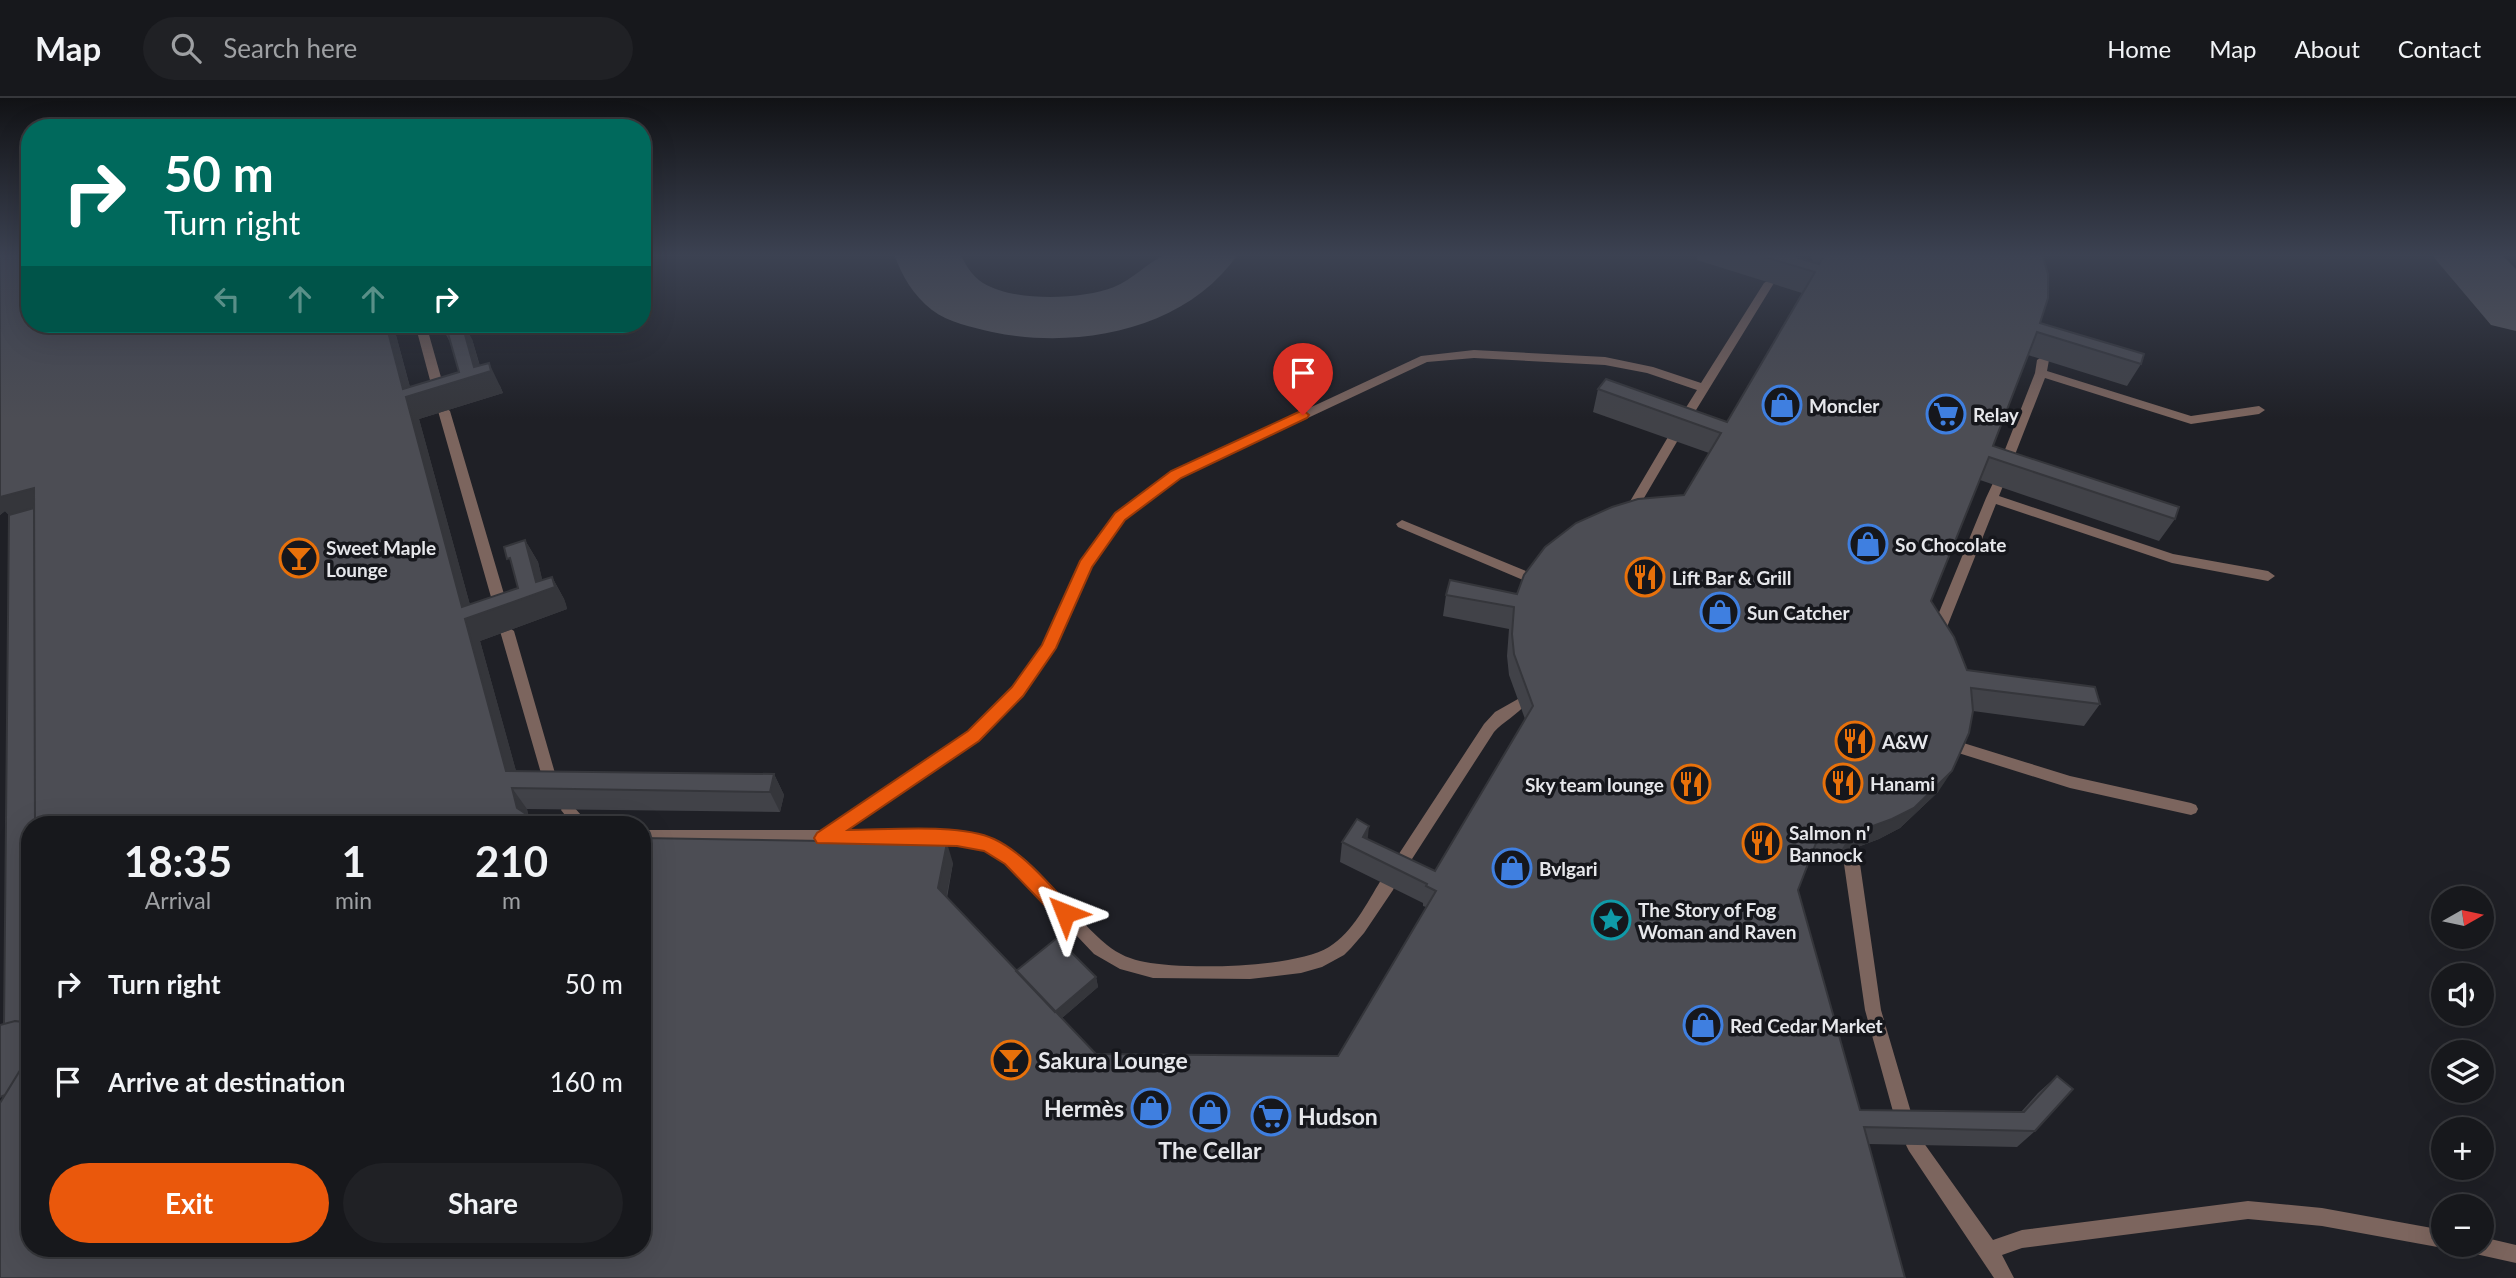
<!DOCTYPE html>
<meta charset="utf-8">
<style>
:root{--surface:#17181c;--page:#202125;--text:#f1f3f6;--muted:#9ea0a3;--line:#36373b;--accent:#ea580c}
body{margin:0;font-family:Lato,sans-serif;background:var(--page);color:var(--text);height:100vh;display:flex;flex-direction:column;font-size:26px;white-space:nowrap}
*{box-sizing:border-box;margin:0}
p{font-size:23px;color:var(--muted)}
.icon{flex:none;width:38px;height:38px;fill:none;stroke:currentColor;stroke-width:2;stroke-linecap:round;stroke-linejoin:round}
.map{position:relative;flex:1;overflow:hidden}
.sheet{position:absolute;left:21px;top:718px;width:630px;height:441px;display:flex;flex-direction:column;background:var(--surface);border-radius:28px;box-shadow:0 7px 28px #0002,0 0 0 2px var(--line)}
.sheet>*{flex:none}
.hud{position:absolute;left:21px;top:21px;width:630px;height:214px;border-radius:28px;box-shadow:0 7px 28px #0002,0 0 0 2px var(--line);background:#00695c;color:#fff;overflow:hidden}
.needle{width:46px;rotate:81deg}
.tools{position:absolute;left:2431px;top:788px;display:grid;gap:14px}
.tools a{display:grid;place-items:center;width:63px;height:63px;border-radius:50%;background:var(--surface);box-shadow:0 7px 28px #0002,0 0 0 2px var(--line);font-size:35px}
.pin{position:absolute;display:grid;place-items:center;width:60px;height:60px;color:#fff;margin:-72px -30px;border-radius:50% 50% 50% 0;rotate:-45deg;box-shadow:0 0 7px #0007}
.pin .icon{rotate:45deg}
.me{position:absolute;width:77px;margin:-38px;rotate:315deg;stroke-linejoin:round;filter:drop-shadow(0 0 5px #0008)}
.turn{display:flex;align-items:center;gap:24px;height:147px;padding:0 28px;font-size:32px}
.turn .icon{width:91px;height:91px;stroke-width:2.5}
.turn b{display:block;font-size:49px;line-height:60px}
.lanes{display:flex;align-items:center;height:66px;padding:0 28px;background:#0003;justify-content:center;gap:35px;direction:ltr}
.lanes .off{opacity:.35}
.eta{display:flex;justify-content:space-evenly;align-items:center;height:119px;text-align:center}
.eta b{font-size:42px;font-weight:700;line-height:49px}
.button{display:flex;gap:14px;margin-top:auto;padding:14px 28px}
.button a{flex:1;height:80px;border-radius:42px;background:var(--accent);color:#fff;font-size:28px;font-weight:700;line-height:80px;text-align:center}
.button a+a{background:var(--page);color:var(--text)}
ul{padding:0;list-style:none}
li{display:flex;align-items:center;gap:21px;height:98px;padding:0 28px}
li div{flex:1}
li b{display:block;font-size:26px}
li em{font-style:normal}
header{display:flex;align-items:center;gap:42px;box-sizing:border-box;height:98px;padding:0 35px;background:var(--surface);border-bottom:2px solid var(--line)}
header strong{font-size:33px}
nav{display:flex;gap:38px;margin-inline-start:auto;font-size:24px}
.search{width:490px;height:63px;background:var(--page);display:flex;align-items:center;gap:18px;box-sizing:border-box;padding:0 24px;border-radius:38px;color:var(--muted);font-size:26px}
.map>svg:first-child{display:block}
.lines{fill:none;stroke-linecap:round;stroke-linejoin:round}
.taxiway{fill:#58585e;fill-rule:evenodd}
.service{fill:#7c655e;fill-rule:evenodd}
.wall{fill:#414248}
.shaded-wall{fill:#35363b}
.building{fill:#4c4d54;stroke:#35363b;stroke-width:2}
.route{fill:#ea580c;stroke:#983908;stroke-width:2}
.labels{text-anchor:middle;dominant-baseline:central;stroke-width:7;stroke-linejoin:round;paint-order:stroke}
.poi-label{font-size:19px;font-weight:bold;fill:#e6e7eb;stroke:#16171c;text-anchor:start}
.near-poi-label{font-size:23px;font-weight:bold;fill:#e6e7eb;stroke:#16171c;text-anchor:start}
</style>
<header>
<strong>Map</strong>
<div class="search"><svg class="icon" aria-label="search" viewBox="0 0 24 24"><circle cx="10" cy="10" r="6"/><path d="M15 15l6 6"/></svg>Search here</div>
<nav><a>Home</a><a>Map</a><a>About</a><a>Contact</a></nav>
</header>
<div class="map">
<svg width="2516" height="1180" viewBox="0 0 2516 1180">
<rect width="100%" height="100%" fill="#1f2026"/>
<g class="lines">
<path class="taxiway" d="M 894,156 L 960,156 C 966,167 971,177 983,185 C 1014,204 1081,202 1114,189 C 1133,181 1146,166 1164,157 C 1172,153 1226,155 1238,156 C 1186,232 1078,252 992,234 C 972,229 949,225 932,212 C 913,197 902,178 894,156 Z
M 2431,156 L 2501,156 L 2516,171 L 2516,233 L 2491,227 Z"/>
<path class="service" d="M 1769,182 L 1774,185 L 1685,330 L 1677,330 L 1675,327 L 1697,292 L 1647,275 L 1605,267 L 1474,260 L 1427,264 L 1180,380 L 1124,421 L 1091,469 L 1053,554 L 1023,597 L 1004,618 L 978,642 L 846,732 C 885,732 961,727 995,742 C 1042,763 1068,815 1107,847 C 1118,856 1132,862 1145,864 C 1185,872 1295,870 1329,849 C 1353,834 1367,805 1381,782 L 1387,780 L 1393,782 L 1395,787 L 1393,792 L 1364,835 L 1351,850 L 1344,857 L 1322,869 L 1301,875 L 1250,881 L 1153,880 L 1120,871 L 1094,856 L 1024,782 L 995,757 L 981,750 L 918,745 L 642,744 L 642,732 L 822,732 L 968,634 L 994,610 L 1013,589 L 1042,548 L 1079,467 L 1116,415 L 1172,374 L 1421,258 L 1474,252 L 1605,259 L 1653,269 L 1701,285 L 1764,185 Z
M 415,226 L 426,226 L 446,297 L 444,300 L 436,300 L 434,297 Z
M 2043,258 L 2049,262 L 2047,273 L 2191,318 L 2259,308 L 2265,312 L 2259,316 L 2191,326 L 2045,280 L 2009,372 L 2003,376 L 1999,375 L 1997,372 L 2035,275 L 2037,262 Z
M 444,309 L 450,313 L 509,513 L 502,518 L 495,513 L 438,313 Z
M 1672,338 L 1678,342 L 1634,417 L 1628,421 L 1624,420 L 1622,417 L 1668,339 Z
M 1997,384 L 2003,388 L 1999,398 L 2173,456 L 2268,473 L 2275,478 L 2268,483 L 2172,465 L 1996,406 L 1943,539 L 1936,544 L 1931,543 L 1929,539 L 1986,400 L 1993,385 Z
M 1402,422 L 1538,478 L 1540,481 L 1538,484 L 1528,484 L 1398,429 L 1396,426 Z
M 507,528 L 514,533 L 559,689 L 557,693 L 552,695 L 547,693 L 545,689 L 500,533 Z
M 1518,601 L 1523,603 L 1525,607 C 1518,616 1503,624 1494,634 L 1401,778 L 1396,780 L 1391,778 L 1388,773 L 1391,768 L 1484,626 L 1495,614 Z
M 1957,643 L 2070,678 L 2191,705 L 2196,707 L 2198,711 L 2196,715 L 2191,717 L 2070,690 L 1952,653 L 1950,649 L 1952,645 Z
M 568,706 L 573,708 L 589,726 L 572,726 L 561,712 L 563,708 Z
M 1850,745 L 1855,747 L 1858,752 L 1881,912 L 1915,1028 L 1912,1034 L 1906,1037 L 1900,1034 L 1897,1028 L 1865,912 L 1842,752 L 1845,747 Z
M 1915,1038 L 1921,1041 L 1993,1142 L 2022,1132 L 2248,1103 L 2322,1110 L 2443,1132 L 2443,1146 L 2450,1146 L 2443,1150 L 2322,1128 L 2248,1121 L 2022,1150 L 2002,1157 L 2014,1180 L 1994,1180 L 1909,1053 L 1906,1047 L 1909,1041 Z
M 2482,1139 L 2516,1147 L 2516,1165 L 2462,1153 L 2460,1146 L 2482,1146 Z"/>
</g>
<path class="wall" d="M 0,156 L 30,226 L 393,226 L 410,289 L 459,274 L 450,244 L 444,233 L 472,241 L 480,268 L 500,288 L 503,295 L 419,321 L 470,507 L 518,490 L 525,442 L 538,464 L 542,482 L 552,479 L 564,501 L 567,511 L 480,543 L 516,673 L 774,676 L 784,697 L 780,714 L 527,711 L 528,718 L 30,726 L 953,765 L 947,800 L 1016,873 L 1096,879 L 1098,889 L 1062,920 L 1096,956 L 1338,958 L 1426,809 L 1423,808 L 1423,805 L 1340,764 L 1342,744 L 1368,741 L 1435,773 L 1525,621 L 1509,577 L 1507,558 L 1509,531 L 1443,518 L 1446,497 L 1517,496 L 1684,397 L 1709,355 L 1593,314 L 1598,291 L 1727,324 L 1802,195 L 1697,162 L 1698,156 L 1785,156 L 1813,164 L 1810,156 L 2042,156 L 2040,225 L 2141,266 L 2127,288 L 2028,257 L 1993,348 L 2175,421 L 2159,443 L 1980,382 L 1931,503 L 1967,572 L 2100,606 L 2084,628 L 1973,613 L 1938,694 L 1900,730 L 1879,741 L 1839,756 L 1811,760 L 1798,792 L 1860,1012 L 2021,1014 L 2038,995 L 2057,978 L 2035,1033 L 2017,1049 L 1868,1046 L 4,926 L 9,417 L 5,413 L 0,417 Z"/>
<path class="shaded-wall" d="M 386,226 L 393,226 L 412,297 L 474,269 L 462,226 L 464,226 L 472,241 L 482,276 L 489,265 L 500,288 L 503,295 L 419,321 L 473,518 L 536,484 L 525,442 L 538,464 L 545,493 L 552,479 L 564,501 L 566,506 L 567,511 L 480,543 L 521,691 L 506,673 Z
M 34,390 L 54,412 L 15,423 L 5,413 L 0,417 L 0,399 Z
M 1952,673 L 1938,694 L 1900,730 L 1879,741 L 1839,756 L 1851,736 Z
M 774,676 L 784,697 L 780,714 L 770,694 Z
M 512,690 L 527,711 L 531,726 L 517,710 Z
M 1369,728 L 1367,748 L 1363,739 Z
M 947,745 L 953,765 L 944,810 L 938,790 Z
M 1096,879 L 1098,889 L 1055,926 L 1052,916 Z"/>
<path class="building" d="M 0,156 L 30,156 L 30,226 L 386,226 L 403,291 L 459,274 L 447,232 L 444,233 L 442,226 L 462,226 L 474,269 L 489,265 L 491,273 L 406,299 L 462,509 L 518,490 L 510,460 L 507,461 L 504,449 L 525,442 L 536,484 L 552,479 L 555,489 L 465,521 L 506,673 L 774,676 L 770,694 L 512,690 L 517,710 L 541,726 L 35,726 L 34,390 L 0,399 Z
M 1754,156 L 1785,156 L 1819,166 L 1825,156 L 2042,156 L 2048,176 L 2048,200 L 2040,225 L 2144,256 L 2141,266 L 2037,234 L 1993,348 L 2179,409 L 2175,421 L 1989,359 L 1931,503 L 1954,539 L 1967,572 L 2095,589 L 2100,606 L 1971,590 L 1973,613 L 1969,635 L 1952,673 L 1914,710 L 1892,721 L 1851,736 L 1818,740 L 1798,792 L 1860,1012 L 2024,1014 L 2057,978 L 2073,991 L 2035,1033 L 1864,1029 L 1905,1180 L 0,1180 L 0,1005 L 30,956 L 30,1150 L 642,1150 L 642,740 L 947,745 L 938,790 L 1096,956 L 1338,958 L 1436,793 L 1426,788 L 1427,786 L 1342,744 L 1357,721 L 1369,728 L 1363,739 L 1435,773 L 1533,608 L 1514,556 L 1512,536 L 1514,509 L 1446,497 L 1450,482 L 1517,496 L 1524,477 L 1545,449 L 1576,425 L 1612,409 L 1638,401 L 1684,397 L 1721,335 L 1598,291 L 1606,281 L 1727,324 L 1815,174 Z
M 34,410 L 35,726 L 30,726 L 30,922 L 24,924 L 15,923 L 4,926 L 9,417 Z
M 1057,840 L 1096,879 L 1055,914 L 1016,873 Z
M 15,923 L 30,925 L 30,956 L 5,997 L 0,999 L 0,927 Z"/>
<linearGradient id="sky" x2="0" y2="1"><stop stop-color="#111215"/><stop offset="0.49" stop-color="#3c4252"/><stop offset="1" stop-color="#3c4252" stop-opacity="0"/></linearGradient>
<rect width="2516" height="321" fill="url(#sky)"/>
<path class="route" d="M 1303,312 L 1309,317 L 1307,320 L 1181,380 L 1125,422 L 1092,469 L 1056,550 L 1023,598 L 979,643 L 848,732 C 886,732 961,725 994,741 C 1024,755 1048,786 1071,809 L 1074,815 L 1071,821 L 1065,823 L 1058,821 L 1005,766 L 984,753 L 957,748 L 817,745 L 814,740 L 817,735 L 968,633 L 1012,589 L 1042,547 L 1080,463 L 1115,415 L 1171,373 Z"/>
<defs>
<symbol id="shop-ring" viewBox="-11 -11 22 22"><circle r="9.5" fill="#16171c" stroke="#3f7fe0" stroke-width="1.5"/><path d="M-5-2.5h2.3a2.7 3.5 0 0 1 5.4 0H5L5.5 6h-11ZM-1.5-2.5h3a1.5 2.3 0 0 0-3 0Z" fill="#3f7fe0"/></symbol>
<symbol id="supermarket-ring" viewBox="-11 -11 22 22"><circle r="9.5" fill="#16171c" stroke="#3f7fe0" stroke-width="1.5"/><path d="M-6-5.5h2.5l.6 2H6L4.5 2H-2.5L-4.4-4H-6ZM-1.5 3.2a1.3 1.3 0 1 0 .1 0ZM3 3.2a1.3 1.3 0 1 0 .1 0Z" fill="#3f7fe0"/></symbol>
<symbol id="bar-ring" viewBox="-11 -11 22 22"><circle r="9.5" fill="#16171c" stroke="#e8710a" stroke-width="1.5"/><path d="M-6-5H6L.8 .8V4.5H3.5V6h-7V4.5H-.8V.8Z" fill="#e8710a"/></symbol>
<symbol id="restaurant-ring" viewBox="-11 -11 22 22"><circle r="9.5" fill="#16171c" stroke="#e8710a" stroke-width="1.5"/><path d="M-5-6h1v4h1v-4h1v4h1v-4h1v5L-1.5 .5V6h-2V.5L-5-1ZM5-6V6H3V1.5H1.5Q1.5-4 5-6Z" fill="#e8710a"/></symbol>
<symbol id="sight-ring" viewBox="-11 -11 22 22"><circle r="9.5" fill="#16171c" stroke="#0f9aa8" stroke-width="1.5"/><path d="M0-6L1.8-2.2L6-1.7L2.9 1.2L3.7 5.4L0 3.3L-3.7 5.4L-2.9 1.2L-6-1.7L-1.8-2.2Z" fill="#0f9aa8"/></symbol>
</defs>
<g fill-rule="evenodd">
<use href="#shop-ring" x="1760" y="285" width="44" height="44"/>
<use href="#supermarket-ring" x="1924" y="294" width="44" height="44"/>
<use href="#shop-ring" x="1846" y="424" width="44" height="44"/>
<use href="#bar-ring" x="277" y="438" width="44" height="44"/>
<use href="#restaurant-ring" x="1623" y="457" width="44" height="44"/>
<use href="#shop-ring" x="1698" y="492" width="44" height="44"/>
<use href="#restaurant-ring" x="1833" y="621" width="44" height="44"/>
<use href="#restaurant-ring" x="1821" y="663" width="44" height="44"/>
<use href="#restaurant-ring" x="1669" y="664" width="44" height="44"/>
<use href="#restaurant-ring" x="1740" y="723" width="44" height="44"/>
<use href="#shop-ring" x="1490" y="748" width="44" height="44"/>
<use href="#sight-ring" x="1589" y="800" width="44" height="44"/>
<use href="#shop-ring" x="1681" y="905" width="44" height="44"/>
<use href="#bar-ring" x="989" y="940" width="44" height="44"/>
<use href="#shop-ring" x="1129" y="988" width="44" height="44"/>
<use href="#shop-ring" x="1188" y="992" width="44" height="44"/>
<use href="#supermarket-ring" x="1249" y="996" width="44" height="44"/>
</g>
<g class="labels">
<g class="poi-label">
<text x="1809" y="307">Moncler</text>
<text x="1973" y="316">Relay</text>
<text x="1895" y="446">So Chocolate</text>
<text x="326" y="449">Sweet Maple<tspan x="326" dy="22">Lounge</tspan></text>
<text x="1672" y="479">Lift Bar &amp; Grill</text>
<text x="1747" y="514">Sun Catcher</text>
<text x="1882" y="643">A&amp;W</text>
<text x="1870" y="685">Hanami</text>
<text x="1664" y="686" text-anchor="end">Sky team lounge</text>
<text x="1789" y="734">Salmon n'<tspan x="1789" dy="22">Bannock</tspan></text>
<text x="1539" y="770">Bvlgari</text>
<text x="1638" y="811">The Story of Fog<tspan x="1638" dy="22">Woman and Raven</tspan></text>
<text x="1730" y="927">Red Cedar Market</text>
</g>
<g class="near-poi-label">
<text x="1038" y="962">Sakura Lounge</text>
<text x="1124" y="1010" text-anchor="end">Hermès</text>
<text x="1298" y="1018">Hudson</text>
<text x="1210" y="1052" text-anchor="middle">The Cellar</text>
</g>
</g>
</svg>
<div class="tools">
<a><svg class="needle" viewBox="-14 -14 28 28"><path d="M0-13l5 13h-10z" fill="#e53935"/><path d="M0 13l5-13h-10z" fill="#9ea0a3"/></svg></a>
<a><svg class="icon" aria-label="sound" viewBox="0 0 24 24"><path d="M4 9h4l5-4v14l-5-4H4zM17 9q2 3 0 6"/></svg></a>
<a><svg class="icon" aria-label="layers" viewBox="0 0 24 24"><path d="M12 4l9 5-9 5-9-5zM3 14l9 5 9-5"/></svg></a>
<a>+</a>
<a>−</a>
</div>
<div class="pin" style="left:1303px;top:317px;background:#d93025"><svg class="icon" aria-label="arrive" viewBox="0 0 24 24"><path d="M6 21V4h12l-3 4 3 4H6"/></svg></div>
<svg class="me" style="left:1065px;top:815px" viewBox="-20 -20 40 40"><path d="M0-17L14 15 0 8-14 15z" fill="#ea580c" stroke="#fff" stroke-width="4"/></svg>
<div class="hud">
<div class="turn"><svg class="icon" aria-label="right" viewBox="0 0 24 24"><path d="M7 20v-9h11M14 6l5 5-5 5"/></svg><div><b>50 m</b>Turn right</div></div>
<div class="lanes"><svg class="icon off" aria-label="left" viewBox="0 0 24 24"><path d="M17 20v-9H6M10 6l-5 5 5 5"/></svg><svg class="icon off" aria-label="ahead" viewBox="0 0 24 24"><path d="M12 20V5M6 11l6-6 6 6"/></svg><svg class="icon off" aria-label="ahead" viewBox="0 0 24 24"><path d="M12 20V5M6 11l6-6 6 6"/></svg><svg class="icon" aria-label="right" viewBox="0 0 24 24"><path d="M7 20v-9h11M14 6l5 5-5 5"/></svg></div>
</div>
<section class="sheet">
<div class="eta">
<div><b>18:35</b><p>Arrival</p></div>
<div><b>1</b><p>min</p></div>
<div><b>210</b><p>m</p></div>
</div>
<ul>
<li><svg class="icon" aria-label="right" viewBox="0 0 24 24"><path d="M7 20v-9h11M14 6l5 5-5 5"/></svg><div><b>Turn right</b></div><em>50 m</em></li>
<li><svg class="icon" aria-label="arrive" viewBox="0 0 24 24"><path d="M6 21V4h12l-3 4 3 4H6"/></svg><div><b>Arrive at destination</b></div><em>160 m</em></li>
</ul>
<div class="button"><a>Exit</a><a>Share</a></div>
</section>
</div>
